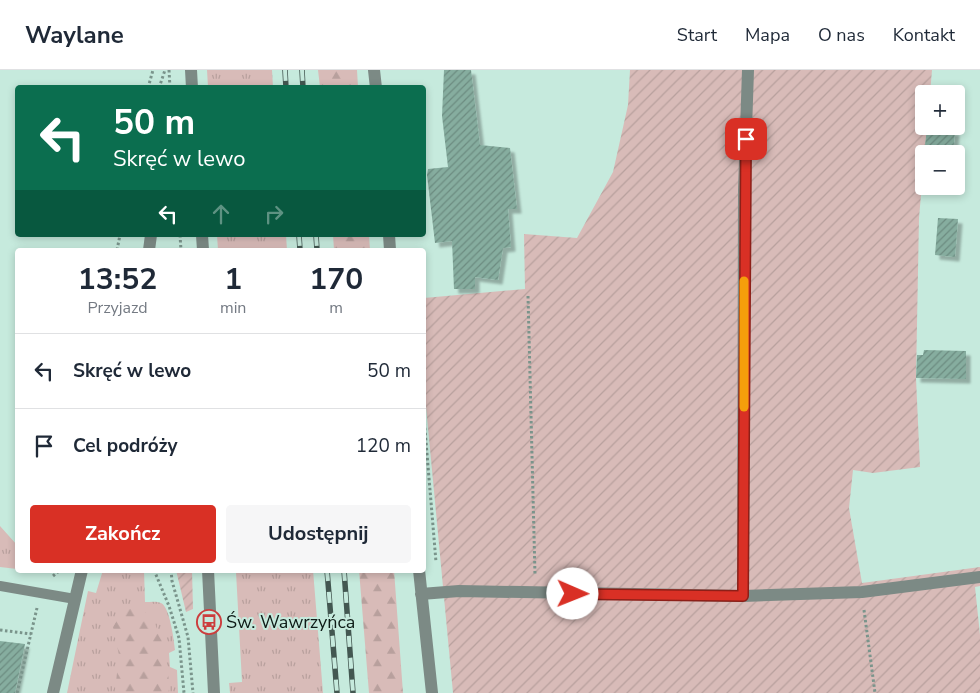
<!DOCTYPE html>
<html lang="pl">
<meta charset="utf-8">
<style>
:root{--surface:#fff;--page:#f6f6f7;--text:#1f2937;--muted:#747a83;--line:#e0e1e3;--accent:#d93025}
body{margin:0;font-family:"Nunito Sans",sans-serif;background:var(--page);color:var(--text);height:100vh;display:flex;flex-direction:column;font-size:19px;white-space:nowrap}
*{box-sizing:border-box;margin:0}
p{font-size:16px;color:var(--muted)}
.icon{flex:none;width:28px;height:28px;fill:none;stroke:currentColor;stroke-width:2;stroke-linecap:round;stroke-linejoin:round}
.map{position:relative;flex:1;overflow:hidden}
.details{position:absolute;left:15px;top:178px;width:411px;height:325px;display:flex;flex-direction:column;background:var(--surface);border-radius:5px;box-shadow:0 2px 8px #0003}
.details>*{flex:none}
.banner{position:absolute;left:15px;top:15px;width:411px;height:152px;border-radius:5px;box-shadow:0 2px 8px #0003;background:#0b6e4f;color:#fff;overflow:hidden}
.fabs{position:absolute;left:915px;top:15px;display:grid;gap:10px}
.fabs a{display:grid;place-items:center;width:50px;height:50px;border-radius:5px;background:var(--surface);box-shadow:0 2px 8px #0003;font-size:25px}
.pin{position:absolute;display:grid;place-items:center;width:42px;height:42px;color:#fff;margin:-21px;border-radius:10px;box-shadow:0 2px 8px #0006}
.me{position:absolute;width:55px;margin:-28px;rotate:91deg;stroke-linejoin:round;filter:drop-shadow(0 0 4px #0008)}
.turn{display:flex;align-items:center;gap:18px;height:105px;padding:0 15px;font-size:22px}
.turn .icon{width:65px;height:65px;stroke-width:2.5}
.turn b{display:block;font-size:35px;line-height:42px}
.lanes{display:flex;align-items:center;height:48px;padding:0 15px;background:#0003;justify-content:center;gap:25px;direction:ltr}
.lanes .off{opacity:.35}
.eta{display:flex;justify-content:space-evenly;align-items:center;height:85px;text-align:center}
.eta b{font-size:30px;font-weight:700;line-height:35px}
.cta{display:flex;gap:10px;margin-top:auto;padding:10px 15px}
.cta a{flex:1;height:58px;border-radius:5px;background:var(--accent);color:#fff;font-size:20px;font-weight:700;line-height:58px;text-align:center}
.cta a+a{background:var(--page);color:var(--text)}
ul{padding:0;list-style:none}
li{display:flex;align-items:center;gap:15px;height:75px;padding:0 15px;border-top:1px solid var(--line)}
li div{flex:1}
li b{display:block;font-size:19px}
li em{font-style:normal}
header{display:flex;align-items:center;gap:30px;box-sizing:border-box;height:70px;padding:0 25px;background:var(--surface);border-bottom:1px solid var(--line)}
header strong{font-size:24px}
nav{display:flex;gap:28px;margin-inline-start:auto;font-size:18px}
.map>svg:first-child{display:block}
.grass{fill:url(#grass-tufts)}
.forest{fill:url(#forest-firs)}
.garden{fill:url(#garden-furrows)}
.building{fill:url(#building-hatch);filter:url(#shadow)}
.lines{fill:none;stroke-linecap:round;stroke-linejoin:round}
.path{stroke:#7a948b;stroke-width:3;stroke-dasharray:2.5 2.5;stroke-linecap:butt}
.lane{stroke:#7c8a85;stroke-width:10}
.street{stroke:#7c8a85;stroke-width:12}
.rail-casing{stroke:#435751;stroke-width:5.5}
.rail{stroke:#c6eadd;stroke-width:4;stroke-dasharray:11;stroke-linecap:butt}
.route-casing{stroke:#8d1f18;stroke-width:12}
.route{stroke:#d93025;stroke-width:9}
.slow{stroke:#f59e0b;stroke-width:9}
.labels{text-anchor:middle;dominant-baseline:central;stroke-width:4;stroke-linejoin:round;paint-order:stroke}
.poi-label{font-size:18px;fill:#0d1a16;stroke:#c6eadd;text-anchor:start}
</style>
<header>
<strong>Waylane</strong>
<nav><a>Start</a><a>Mapa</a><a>O nas</a><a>Kontakt</a></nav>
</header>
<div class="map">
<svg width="980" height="623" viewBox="0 0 980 623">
<defs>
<pattern id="grass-tufts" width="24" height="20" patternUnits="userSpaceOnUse" patternTransform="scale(1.25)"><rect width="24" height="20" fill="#d8bbb8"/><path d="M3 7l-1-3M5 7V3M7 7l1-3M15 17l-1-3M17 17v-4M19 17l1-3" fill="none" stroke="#b8a09d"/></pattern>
<pattern id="forest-firs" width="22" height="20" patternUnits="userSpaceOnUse" patternTransform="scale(1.25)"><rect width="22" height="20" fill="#d8bbb8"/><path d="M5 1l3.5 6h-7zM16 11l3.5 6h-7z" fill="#b8a09d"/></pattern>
<pattern id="garden-furrows" width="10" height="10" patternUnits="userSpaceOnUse" patternTransform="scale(1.25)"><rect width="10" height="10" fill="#d8bbb8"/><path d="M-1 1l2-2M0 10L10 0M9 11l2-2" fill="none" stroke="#b8a09d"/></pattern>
<pattern id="building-hatch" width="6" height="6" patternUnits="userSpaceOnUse" patternTransform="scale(1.25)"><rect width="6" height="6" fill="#86ad9f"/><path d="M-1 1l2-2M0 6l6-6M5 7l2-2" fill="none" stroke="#6c8c81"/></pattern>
<filter id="shadow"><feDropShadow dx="4.5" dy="4.5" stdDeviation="1" flood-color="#0004"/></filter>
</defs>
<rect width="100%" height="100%" fill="#c6eadd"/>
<path class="grass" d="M 207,0 L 272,0 L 273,17 L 208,17 Z
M 217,165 L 286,165 L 287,180 L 218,180 Z
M 0,456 L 17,475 L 17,499 L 0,497 Z
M 103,500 L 144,500 L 145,532 C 150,532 157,531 161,533 C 170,537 174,571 175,580 L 169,583 L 170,597 L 177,600 L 178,623 L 67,623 L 88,521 L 96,523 Z
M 234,500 L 313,500 L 323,623 L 230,623 L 229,613 L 242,612 L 236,502 Z"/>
<path class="forest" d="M 318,0 L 357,0 L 358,17 L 320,17 Z
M 333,165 L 369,165 L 370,180 L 334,180 Z
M 359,500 L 394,500 L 403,623 L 369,623 Z
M 139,537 L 153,549 L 162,571 L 170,616 L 168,623 L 116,623 L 115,621 L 119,585 L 113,557 L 123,540 Z"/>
<path class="garden" d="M 630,0 L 932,0 L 930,24 L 924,24 L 924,56 L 927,56 L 919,148 L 916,308 L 920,397 L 873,403 L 853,400 L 849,438 L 862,513 L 980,497 L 980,516 L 975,517 L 980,565 L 980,623 L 453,623 L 424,315 L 424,228 L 525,219 L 524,164 L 577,168 L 613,102 L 628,35 Z
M 176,500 L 192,500 L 193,539 L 186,542 Z"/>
<path class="building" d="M 444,0 L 471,0 L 480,75 L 510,78 L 517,139 L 508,139 L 511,177 L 503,178 L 498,210 L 475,207 L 475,219 L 454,219 L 452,171 L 435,173 L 427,105 L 428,99 L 448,97 L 442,46 Z
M 927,58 L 955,61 L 953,84 L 924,84 Z
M 938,148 L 958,149 L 955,187 L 935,185 Z
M 924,280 L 966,281 L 966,309 L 916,308 L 917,285 L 923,285 Z
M 0,571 L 25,574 L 15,623 L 0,623 Z"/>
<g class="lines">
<path class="path" d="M 169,0 L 170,18
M 148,18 L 153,0
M 159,18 L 165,0
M 180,165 L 181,180
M 117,180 L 120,165
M 528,226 L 535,505
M 424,348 L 436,492
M 154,500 L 169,536 L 179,568 L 184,623
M 171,500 L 172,511 L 188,567 L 193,623
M 53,506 L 60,500
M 864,540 L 875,623
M 0,560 L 31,564
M 17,623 L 37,538"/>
<path class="lane" d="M 0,516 L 75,529"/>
<path class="street" d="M 191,0 L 192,18
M 374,0 L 376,18
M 202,165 L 203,180
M 389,165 L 390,180
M 149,180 L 151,165
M 208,500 L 214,623
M 419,500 L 432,623
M 421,524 L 459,521 L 743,526 L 862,522 L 980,507
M 743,526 L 744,120 L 748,0
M 53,623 L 82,500"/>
<defs>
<path id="rail" d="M 285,0 L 286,18
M 302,0 L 303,18
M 299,165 L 300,180
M 316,165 L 317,180
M 327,500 L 337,623
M 344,500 L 353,623"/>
</defs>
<use href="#rail" class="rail-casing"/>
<use href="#rail" class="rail"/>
</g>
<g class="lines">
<defs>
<path id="route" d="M 573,524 L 743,526 L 746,69"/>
</defs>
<use href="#route" class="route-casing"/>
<use href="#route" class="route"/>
<path class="slow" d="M 744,337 L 744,211"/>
</g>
<defs>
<symbol id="bus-ring" viewBox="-11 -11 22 22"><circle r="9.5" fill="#c6eadd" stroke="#cc3d3d" stroke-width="1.5"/><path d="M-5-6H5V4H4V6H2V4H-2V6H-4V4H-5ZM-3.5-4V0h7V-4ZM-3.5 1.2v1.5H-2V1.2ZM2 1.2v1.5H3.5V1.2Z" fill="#cc3d3d"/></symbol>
</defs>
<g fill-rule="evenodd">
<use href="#bus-ring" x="195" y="538" width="28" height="28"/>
</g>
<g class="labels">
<g class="poi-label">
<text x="226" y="552">Św. Wawrzyńca</text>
</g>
</g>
</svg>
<div class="fabs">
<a>+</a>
<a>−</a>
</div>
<div class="pin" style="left:746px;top:69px;background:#d93025"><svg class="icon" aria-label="arrive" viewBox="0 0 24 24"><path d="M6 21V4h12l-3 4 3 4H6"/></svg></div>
<svg class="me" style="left:573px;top:524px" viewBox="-20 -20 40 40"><circle r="19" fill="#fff"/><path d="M0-13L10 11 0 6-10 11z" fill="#d93025"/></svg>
<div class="banner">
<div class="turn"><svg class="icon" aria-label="left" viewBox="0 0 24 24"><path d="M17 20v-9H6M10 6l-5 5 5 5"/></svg><div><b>50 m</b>Skręć w lewo</div></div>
<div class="lanes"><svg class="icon" aria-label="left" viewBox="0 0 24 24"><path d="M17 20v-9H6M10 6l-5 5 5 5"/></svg><svg class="icon off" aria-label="ahead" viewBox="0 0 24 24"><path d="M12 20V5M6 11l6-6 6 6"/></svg><svg class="icon off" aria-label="right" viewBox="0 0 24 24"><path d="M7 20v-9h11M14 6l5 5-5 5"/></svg></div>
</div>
<section class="details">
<div class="eta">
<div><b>13:52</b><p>Przyjazd</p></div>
<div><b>1</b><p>min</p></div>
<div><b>170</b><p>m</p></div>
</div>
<ul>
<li><svg class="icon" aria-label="left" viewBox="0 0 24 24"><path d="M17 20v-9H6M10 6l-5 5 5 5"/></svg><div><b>Skręć w lewo</b></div><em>50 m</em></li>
<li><svg class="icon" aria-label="arrive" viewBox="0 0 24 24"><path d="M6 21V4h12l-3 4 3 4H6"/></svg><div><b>Cel podróży</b></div><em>120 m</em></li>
</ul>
<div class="cta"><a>Zakończ</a><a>Udostępnij</a></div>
</section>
</div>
